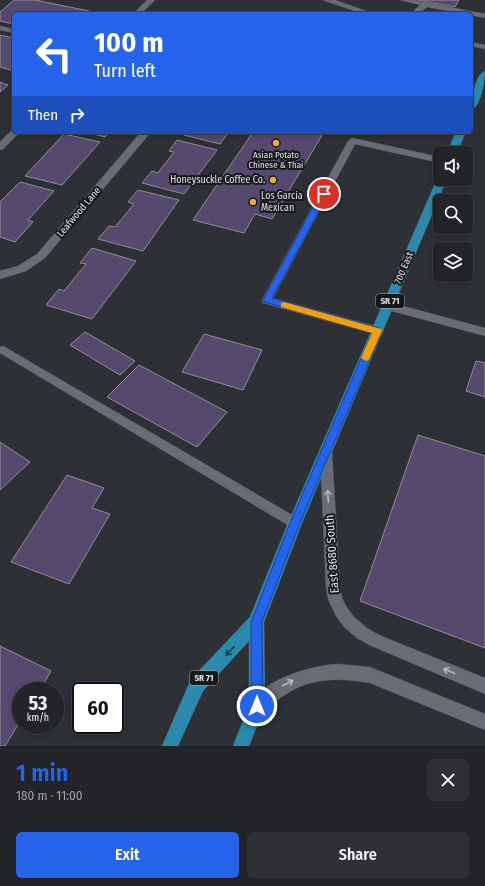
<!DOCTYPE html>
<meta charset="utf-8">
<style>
:root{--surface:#222428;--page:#2e3034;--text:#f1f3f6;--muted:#a2a4a8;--line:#3f4145;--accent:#2563eb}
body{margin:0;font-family:"Fira Sans Condensed",sans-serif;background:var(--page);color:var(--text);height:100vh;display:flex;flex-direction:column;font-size:15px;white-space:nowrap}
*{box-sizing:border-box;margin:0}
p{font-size:13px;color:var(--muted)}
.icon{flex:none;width:22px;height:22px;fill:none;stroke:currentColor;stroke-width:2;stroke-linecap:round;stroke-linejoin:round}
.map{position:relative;height:746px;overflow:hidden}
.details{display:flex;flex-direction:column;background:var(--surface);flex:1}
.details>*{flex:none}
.hud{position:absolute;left:12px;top:12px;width:461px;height:122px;border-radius:6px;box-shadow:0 2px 6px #0003,0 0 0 1px var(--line);background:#2563eb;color:#fff;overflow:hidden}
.controls{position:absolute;left:433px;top:146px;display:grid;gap:8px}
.controls a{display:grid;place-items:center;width:40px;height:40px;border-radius:6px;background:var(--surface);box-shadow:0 2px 6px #0003,0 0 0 1px var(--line);font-size:20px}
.speed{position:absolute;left:12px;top:682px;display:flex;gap:8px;font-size:20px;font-weight:700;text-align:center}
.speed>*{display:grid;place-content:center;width:52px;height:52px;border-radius:50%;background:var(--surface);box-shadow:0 2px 6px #0003,0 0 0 1px var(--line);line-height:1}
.speed small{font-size:10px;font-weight:400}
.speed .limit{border:2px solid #111;border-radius:6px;background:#fff;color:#111}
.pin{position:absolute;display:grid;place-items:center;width:34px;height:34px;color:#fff;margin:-17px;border:2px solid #fff;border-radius:50%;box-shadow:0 1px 4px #0007}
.me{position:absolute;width:44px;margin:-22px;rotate:0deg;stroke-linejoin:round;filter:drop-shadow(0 0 3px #0008)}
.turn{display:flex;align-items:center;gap:14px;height:84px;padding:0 16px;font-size:18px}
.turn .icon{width:52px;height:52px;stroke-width:2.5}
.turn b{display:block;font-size:28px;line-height:34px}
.then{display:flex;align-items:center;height:38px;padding:0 16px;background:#0003;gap:8px;font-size:15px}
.round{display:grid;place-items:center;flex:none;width:42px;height:42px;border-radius:6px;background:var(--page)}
.overview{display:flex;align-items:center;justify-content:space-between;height:68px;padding:0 16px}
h1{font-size:24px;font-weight:600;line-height:30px;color:var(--accent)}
.cta{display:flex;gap:8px;margin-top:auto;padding:8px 16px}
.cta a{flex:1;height:46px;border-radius:6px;background:var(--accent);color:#fff;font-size:16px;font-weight:600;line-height:46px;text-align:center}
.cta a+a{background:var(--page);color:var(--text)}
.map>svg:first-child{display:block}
.building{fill:#56496e;stroke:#8f8d94}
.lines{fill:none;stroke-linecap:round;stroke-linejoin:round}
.service-casing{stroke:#4a4d51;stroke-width:1}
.minor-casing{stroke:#4a4d51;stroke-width:1}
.tertiary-casing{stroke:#4a4d51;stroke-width:1}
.primary-casing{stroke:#4a4d51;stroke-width:1}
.service{fill:#696c72;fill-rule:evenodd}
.minor{fill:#696c72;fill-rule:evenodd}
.tertiary{fill:#696c72;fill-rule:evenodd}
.primary{fill:#2a89ac;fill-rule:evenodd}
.oneway{stroke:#b8b9be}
.oneway2{stroke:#1d404d}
.route{fill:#2563eb;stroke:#184099}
.slow{fill:#f59e0b}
.poi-dot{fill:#ebaa39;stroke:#16181a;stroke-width:1.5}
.labels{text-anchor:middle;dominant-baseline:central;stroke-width:4;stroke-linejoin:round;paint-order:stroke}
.far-poi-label{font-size:9px;fill:#e2e3e7;stroke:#16181a}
.shield{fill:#16181a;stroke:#a5a6aa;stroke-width:1}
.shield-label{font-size:9px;font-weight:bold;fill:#e2e3e7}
.poi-label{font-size:10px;fill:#e2e3e7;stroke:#16181a;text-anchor:end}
.street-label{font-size:10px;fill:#e2e3e7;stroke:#16181a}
.near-street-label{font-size:12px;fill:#e2e3e7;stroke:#16181a}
</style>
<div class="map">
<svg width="485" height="746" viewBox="0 0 485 746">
<rect width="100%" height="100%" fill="#2d3035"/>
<path class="building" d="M 14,0 L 35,0 L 89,11 L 86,14 L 14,14 L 14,24 L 0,21 L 0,12 Z
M 416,0 L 459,0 L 455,7 Z
M 0,35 L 14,38 L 14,71 L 0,67 Z
M 0,82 L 8,85 L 0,92 Z
M 86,132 L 110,132 L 105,137 Z
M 187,132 L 229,132 L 220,144 L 184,135 Z
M 253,132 L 324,132 L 272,219 L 255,214 L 244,233 L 193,220 Z
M 64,134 L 100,142 L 62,185 L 25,176 Z
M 177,140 L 217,150 L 184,194 L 142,183 L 152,171 L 158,173 L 174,152 L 169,151 Z
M 20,182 L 54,191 L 28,220 L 33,222 L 15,242 L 0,237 L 0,202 Z
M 138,190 L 179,200 L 143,251 L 98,239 L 109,226 L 115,227 L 134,204 L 128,202 Z
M 92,248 L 136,261 L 92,319 L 46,305 L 59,289 L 64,291 L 86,264 L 80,263 Z
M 85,332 L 135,361 L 120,375 L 70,345 Z
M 204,334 L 262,350 L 243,390 L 182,372 Z
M 476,361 L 485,363 L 485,397 L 466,391 Z
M 139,365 L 227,412 L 197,447 L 107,397 Z
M 418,435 L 485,456 L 485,648 L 360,601 Z
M 0,442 L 30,462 L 0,490 Z
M 67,475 L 104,488 L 92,508 L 110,514 L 69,584 L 11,562 Z
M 0,646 L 51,671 L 39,691 L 21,691 L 21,720 L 5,746 L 0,746 Z"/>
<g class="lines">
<defs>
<path id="service" d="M 400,0 L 414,0 L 485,14 L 485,18 L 427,7 L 418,14 L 410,14 L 420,5 Z
M 0,26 L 14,29 L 14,33 L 0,30 Z
M 352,138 L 440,157 L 440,163 L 355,144 L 273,298 L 382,328 L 383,331 L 382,334 L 378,335 L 263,303 L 262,300 L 348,141 Z
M 388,302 L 485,328 L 485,336 L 384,309 L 383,306 L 384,303 Z
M 3,346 L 299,519 L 301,523 L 299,527 L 295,529 L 291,527 L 0,353 L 0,347 Z"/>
<path id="minor" d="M 147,0 L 155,0 L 141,14 L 133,14 Z
M 323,0 L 335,0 L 375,14 L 363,14 Z
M 471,42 L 485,45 L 485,49 L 471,46 Z
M 12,130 L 20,132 L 3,149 L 0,150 L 0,142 Z
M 141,132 L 151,132 L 45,258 L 26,271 L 0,279 L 0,271 L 18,266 L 37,254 Z"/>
<path id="tertiary" d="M 326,447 L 331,448 L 332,452 L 340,587 L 342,598 L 346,606 L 354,617 L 367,628 L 379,635 L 485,678 L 485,694 L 369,645 L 357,638 L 344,627 L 336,616 L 328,599 L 326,587 L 320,452 L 321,448 Z
M 338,664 L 370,667 L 485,714 L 485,730 L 370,683 C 342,678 313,677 288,693 C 277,699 268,709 257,714 L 251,712 L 249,706 C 260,680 312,665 338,664 Z"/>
<path id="primary" d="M 485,71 C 485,80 481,107 471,110 C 471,100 475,74 485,71 Z
M 456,132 L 466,132 L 457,153 L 447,153 Z
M 440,177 L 440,179 L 447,179 L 302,523 L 264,622 L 265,706 L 249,746 L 233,746 L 249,706 L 249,641 L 203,691 L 178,746 L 162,746 L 191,679 L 250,617 L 288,523 L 437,179 Z"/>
</defs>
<use href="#service" class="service-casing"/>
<use href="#minor" class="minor-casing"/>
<use href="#tertiary" class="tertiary-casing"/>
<use href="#primary" class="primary-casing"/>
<use href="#service" class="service"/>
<use href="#minor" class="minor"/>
<use href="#tertiary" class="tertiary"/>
<use href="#primary" class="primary"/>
</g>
<defs><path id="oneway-shaft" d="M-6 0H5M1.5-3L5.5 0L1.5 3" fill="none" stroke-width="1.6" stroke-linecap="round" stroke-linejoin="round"/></defs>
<g class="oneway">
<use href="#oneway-shaft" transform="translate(328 496) rotate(-93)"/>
<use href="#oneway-shaft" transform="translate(449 671) rotate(-157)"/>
<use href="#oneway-shaft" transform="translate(288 683) rotate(-27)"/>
</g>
<use class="oneway2" href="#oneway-shaft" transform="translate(230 651) rotate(133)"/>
<path class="route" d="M 324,191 L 328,194 L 272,298 L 378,328 L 382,331 L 300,523 L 262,622 L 263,706 L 261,711 L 257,712 L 253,711 L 251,706 L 251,622 L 290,523 L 372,333 L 264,302 L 263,300 L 320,194 Z"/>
<path class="slow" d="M 284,302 L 381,329 L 382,331 L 369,360 L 366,361 L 361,358 L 372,333 L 281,307 L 281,303 Z"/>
<g class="poi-dot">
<circle cx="276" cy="143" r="4"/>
<circle cx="273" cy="180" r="4"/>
<circle cx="253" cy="202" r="4"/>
</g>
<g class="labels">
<g class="far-poi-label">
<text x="276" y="155">Asian Potato<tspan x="276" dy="10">Chinese &amp; Thai</tspan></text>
</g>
<g class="shield">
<rect x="376" y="294" width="28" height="14" rx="3"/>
<rect x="190" y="671" width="28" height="14" rx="3"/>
</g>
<g class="shield-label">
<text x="390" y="301">SR 71</text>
<text x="204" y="678">SR 71</text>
</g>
<g class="poi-label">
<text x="265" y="180">Honeysuckle Coffee Co.</text>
<text x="261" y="196" text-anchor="start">Los Garcia<tspan x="261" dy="12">Mexican</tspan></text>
</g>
<g class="street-label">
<text transform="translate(79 212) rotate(-50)">Leafwood Lane</text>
<text transform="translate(404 268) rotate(-67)">700 East</text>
</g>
<g class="near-street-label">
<text transform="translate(332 554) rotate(-94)">East 8680 South</text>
</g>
</g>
</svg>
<div class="controls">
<a><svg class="icon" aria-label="sound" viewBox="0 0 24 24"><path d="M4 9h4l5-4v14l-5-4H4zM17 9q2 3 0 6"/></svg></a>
<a><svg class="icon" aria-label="search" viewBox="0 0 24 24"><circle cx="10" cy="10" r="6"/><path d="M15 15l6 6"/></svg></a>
<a><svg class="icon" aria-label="layers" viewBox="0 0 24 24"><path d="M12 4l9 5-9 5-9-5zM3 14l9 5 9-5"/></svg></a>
</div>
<div class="speed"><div>53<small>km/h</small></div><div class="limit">60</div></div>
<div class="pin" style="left:324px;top:194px;background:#d93025"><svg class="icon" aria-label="arrive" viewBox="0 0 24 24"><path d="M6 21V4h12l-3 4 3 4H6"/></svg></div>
<svg class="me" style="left:257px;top:706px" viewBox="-20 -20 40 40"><circle r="17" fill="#2563eb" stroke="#fff" stroke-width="3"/><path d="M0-11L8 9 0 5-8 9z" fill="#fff"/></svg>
<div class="hud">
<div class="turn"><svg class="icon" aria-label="left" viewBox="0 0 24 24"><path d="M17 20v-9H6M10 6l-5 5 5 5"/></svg><div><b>100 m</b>Turn left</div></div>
<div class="then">Then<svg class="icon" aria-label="right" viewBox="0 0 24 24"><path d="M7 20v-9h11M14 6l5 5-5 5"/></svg></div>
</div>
</div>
<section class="details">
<div class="overview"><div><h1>1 min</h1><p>180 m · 11:00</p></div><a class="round"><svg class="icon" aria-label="close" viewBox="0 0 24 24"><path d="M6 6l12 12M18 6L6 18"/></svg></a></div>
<div class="cta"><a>Exit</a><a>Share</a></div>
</section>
